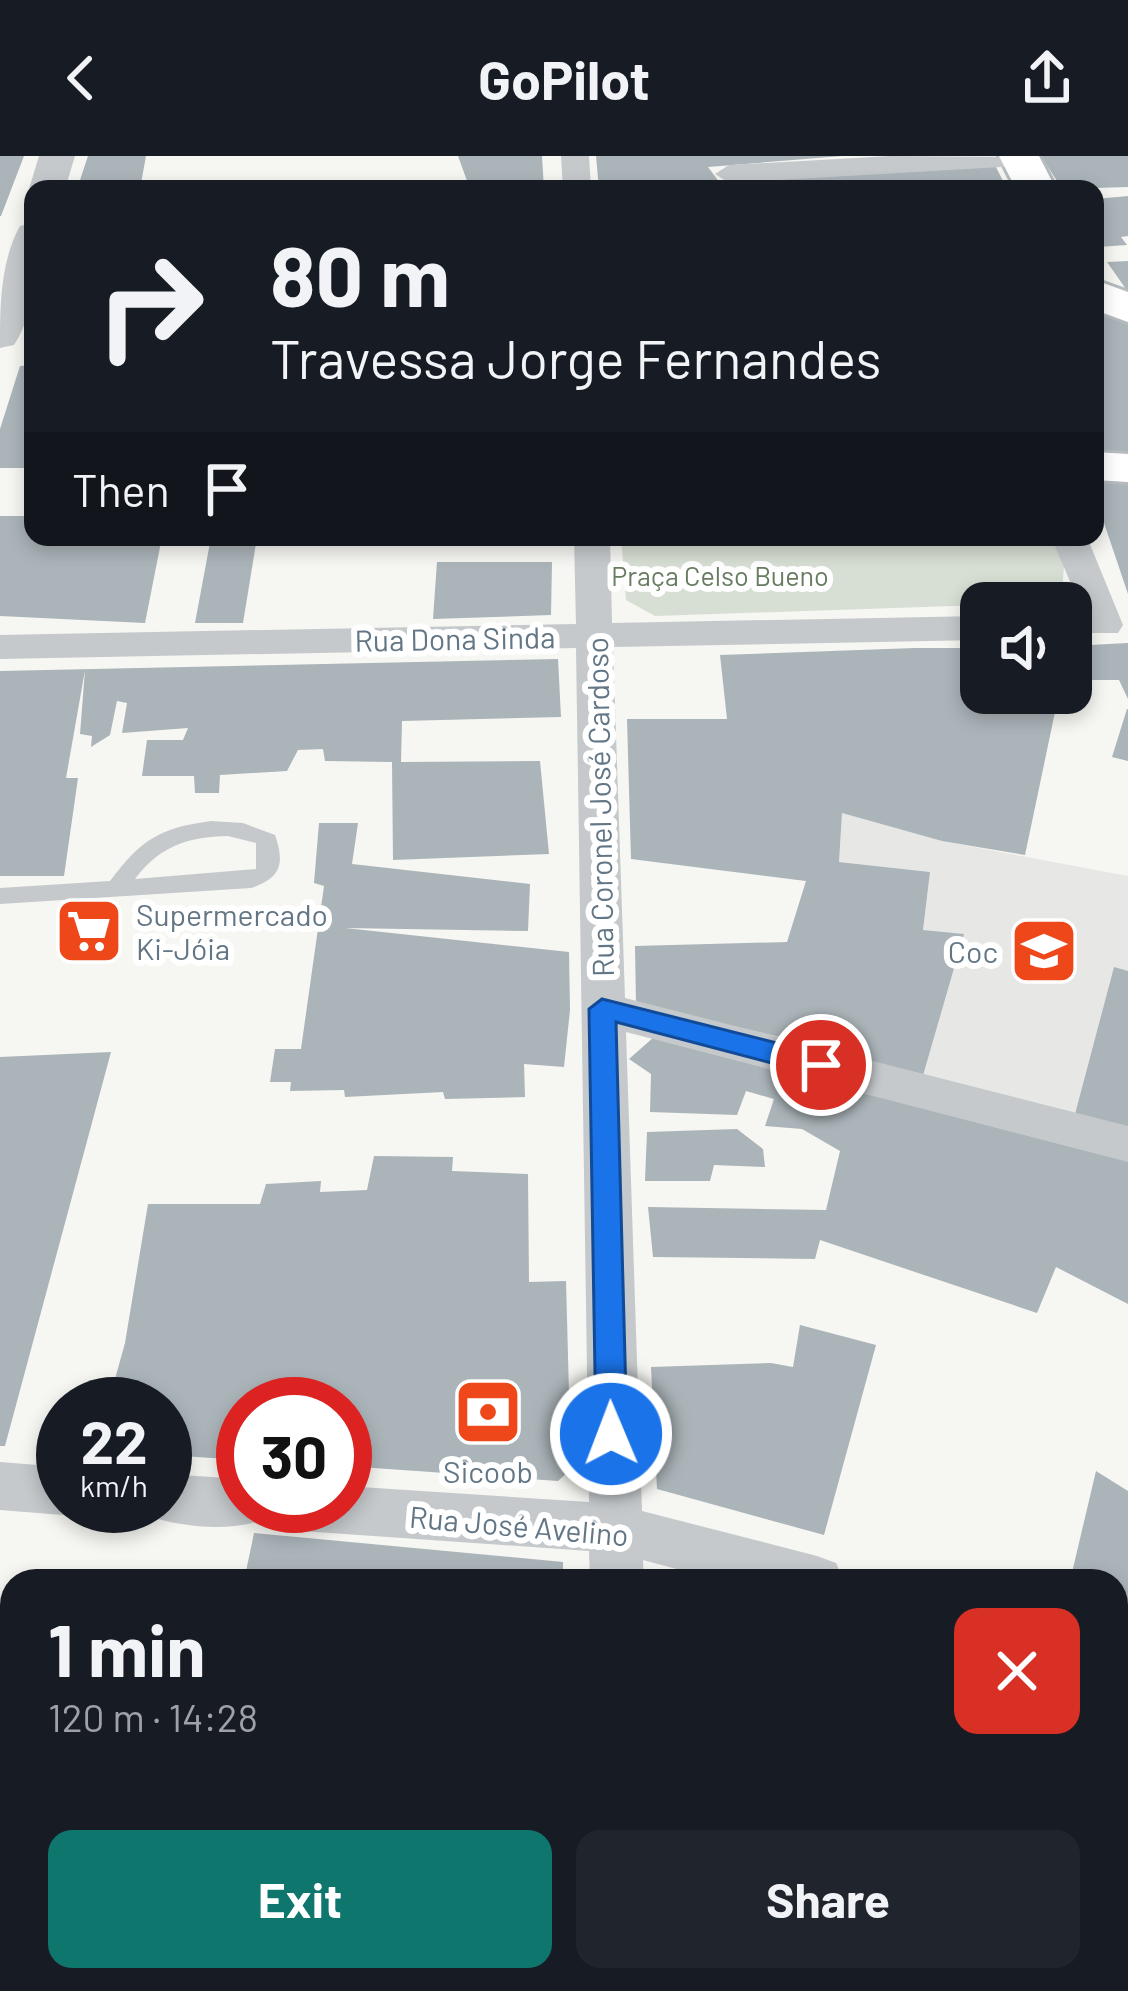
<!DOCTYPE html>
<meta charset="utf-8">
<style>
:root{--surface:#171b24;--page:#20242c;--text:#f1f3f6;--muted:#9ea1a6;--accent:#0f766e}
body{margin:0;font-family:Barlow,sans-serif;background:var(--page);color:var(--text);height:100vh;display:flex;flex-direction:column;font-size:45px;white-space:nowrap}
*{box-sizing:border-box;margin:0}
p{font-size:39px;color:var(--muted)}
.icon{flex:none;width:66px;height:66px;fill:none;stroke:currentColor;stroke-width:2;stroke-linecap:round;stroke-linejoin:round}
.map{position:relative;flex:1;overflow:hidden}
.details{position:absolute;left:0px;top:1413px;width:1128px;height:423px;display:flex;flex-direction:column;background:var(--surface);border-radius:36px 36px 0 0;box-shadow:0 6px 18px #0003}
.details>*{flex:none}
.top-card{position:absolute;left:24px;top:24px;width:1080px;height:366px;border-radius:24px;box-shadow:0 6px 18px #0003;background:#171b24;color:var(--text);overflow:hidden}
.tools{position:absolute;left:960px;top:426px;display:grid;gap:24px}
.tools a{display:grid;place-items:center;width:132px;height:132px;border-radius:24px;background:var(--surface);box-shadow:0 6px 18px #0003;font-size:60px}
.speed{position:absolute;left:36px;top:1221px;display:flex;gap:24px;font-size:60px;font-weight:700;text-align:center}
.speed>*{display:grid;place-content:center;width:156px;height:156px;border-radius:50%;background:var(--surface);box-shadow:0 6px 18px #0003;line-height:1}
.speed small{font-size:30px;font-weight:400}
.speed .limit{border:18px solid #d22;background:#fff;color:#111}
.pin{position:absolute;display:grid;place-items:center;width:102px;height:102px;color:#fff;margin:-51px;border:6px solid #fff;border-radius:50%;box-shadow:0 3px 12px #0007}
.me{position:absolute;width:132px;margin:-66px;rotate:359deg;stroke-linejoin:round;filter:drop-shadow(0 0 9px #0008)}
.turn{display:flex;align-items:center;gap:42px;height:252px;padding:0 48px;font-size:54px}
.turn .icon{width:156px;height:156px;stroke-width:2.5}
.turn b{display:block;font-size:84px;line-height:102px}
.then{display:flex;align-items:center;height:114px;padding:0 48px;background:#0003;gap:24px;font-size:45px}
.round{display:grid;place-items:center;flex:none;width:126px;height:126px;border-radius:24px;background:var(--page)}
.headline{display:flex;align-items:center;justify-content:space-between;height:204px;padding:0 48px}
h1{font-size:72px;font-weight:700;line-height:90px}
.cta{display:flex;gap:24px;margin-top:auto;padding:24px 48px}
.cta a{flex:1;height:138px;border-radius:24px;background:var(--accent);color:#fff;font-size:48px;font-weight:700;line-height:138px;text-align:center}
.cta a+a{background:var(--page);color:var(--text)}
header{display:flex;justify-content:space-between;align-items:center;height:156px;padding:0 48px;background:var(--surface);font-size:54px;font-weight:700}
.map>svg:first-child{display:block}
.built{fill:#e7e7e5}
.green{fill:#d7ded3}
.building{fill:#abb4b9}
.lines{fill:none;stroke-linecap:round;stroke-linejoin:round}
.secondary-casing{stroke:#b5bbbf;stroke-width:6}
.service{fill:#c5c9cc;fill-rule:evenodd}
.minor{fill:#c5c9cc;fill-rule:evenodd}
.tertiary{fill:#c5c9cc;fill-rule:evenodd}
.secondary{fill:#fff;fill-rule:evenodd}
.route{fill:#1a73e8;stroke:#114b97;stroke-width:3}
.labels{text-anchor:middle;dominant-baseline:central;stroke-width:12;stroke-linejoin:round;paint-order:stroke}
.far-park-label{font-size:27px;fill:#687c62;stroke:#fff}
.street-label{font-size:30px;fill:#637685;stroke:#fff}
.poi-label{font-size:30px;fill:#637685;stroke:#fff;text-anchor:start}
</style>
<header><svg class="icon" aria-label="back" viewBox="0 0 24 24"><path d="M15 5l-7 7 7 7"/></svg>GoPilot<svg class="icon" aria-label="share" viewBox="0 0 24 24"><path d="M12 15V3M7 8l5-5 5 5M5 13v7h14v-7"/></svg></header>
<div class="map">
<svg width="1128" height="1835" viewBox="0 0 1128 1835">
<rect width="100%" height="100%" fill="#f6f6f2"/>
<path class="built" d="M 842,657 L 942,685 L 1128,720 L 1128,815 L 1114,812 L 1075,958 L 922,923 L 964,779 L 923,774 L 930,716 L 839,706 Z
M 73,1824 L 586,1824 L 586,1828 L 72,1832 Z"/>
<path class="green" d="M 621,381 L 1055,381 L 1064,410 L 1062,437 L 1042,447 L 655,460 L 626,444 Z
M 1116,1568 L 1128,1573 L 1128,1739 L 1116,1765 Z
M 737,1824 L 1089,1824 L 1084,1835 L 768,1835 Z"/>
<path class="building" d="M 0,0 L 24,0 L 1,60 L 0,60 Z
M 88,0 L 146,0 L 140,33 L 77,33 Z
M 458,0 L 542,0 L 544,33 L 470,33 Z
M 596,0 L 842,0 L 708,11 L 720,27 L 995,9 L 1007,33 L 599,33 Z
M 1041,0 L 1128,0 L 1128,31 L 1062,33 Z
M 1128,40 L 1128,80 L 1121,81 L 1127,89 L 1098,91 L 1095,43 Z
M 1128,105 L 1128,136 L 1107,106 Z
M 1112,157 L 1128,165 L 1128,298 L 1095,295 L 1095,173 L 1098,159 Z
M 33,209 L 33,312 L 0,312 L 0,273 L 20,210 Z
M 1095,324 L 1128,324 L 1128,438 L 1103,364 Z
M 0,360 L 33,360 L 33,381 L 162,381 L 145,467 L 0,460 Z
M 211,381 L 257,381 L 243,467 L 195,467 Z
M 437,406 L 552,406 L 551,459 L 433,463 Z
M 1128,487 L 1128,543 L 1119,524 L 1078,524 L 1071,490 Z
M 915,492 L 981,492 L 981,537 L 1059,537 L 1025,699 L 942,685 L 842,657 L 839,706 L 930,716 L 923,774 L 964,778 L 922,923 L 837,901 L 794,884 L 636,849 L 635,790 L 787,786 L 806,725 L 631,703 L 627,563 L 727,563 L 720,499 Z
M 558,503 L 561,561 L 402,565 L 401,606 L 540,605 L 549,698 L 393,704 L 392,606 L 325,605 L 323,593 L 298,594 L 287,615 L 220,619 L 219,637 L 195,637 L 194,620 L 142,620 L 147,584 L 183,584 L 188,572 L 122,577 L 127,547 L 117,545 L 110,579 L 91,591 L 92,580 L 80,578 L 85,514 L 66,622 L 78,622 L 64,720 L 0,720 L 0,515 Z
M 1127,553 L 1128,553 L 1128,605 L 1112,601 Z
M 319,667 L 358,667 L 352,708 L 530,728 L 528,775 L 345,772 L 569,796 L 570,854 L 564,911 L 524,908 L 525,941 L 445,943 L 443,936 L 345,941 L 344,934 L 290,935 L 291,926 L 270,926 L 275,893 L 301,893 L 324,730 L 314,727 Z
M 1114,811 L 1128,815 L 1128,972 L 1075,958 Z
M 654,881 L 1128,1003 L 1128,1148 L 1056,1111 L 1037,1157 L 820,1084 L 815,1103 L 653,1101 L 648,1051 L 826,1054 L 840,995 L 802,973 L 765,970 L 774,943 L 746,935 L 737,959 L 650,956 L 651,918 L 629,903 Z
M 111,896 L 5,1290 L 0,1290 L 0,901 Z
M 737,973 L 763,993 L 765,1011 L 714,1009 L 710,1025 L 645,1025 L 647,976 Z
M 374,1000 L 453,1001 L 452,1015 L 528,1018 L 529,1126 L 566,1125 L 571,1313 L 558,1325 L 345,1310 L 345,1248 L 243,1248 L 243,1304 L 165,1299 L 165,1248 L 108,1248 L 125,1187 L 148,1048 L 260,1048 L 266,1028 L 321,1025 L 320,1036 L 367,1034 Z
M 800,1169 L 876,1189 L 824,1379 L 657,1333 L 651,1211 L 771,1207 L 793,1211 Z
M 1096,1315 L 1128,1335 L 1128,1472 L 1116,1468 L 1116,1425 L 1070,1425 Z
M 254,1377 L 563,1406 L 563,1425 L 244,1425 Z"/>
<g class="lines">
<defs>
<path id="secondary" d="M 999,0 L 1039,0 L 1056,33 L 1016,33 Z
M 1095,124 L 1128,136 L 1128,166 L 1095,154 Z
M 1095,296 L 1128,298 L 1128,326 L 1095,324 Z
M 1128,1756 L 1128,1835 L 1070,1835 L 1074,1824 L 1116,1824 L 1116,1761 Z"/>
</defs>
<use href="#secondary" class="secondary-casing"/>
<path class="service" d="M 211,665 L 243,667 L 275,679 C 285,708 281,722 251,732 L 0,748 L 0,732 L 110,725 C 141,684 159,672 211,665 ZM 228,680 L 256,687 L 256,713 L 135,723 C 160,690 187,681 228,680 Z"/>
<path class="minor" d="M 561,0 L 589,0 L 591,33 L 563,33 Z
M 891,0 L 1034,1 L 1020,10 L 729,27 L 715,18 L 729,9 Z
M 574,381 L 610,381 L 612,467 L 981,460 L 981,484 L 613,491 L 625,842 L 1128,970 L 1128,1006 L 626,876 L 642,1355 L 817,1400 L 836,1407 L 844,1425 L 721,1425 L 643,1404 L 644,1425 L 590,1425 L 589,1395 L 287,1374 L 268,1367 L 264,1358 L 262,1364 C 229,1376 179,1371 146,1359 L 142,1350 L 165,1350 L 165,1318 L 243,1323 L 243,1350 L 345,1350 L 345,1330 L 589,1346 L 576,492 L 0,503 L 0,479 L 576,468 Z
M 1051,381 L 1087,381 L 1123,469 L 1118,477 L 1092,477 Z
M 0,1306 L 63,1311 L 63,1350 L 82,1352 L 63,1359 L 0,1354 Z
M 1116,1483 L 1128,1486 L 1128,1540 L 1116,1537 Z
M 602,1824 L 731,1824 L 736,1835 L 597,1835 Z"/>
<path class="tertiary" d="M 39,0 L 75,0 L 65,33 L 33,33 L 33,39 L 29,33 Z
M 33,67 C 33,107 38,153 14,189 L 0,192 C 0,151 0,106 20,70 Z"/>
<use href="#secondary" class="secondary"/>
</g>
<path class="route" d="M 602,843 L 821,898 L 835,909 L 821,920 L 616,866 L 627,1278 L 622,1288 L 611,1292 L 600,1288 L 596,1278 L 589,853 Z"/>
<defs>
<symbol id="supermarket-square" viewBox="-11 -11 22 22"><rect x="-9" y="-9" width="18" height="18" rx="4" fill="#ee481a" stroke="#fff"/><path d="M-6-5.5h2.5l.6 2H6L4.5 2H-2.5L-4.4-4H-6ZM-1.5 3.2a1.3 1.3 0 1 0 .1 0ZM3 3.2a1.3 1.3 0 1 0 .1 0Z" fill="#fff"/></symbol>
<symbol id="school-square" viewBox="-11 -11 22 22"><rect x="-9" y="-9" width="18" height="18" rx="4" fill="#ee481a" stroke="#fff"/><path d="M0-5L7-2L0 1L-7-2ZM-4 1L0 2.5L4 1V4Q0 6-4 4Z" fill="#fff"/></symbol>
<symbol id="bank-square" viewBox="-11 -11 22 22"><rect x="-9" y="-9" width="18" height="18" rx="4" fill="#ee481a" stroke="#fff"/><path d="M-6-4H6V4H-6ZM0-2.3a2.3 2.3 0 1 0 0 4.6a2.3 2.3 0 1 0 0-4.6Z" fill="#fff"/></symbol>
</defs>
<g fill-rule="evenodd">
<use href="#supermarket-square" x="51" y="737" width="76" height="76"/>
<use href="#school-square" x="1006" y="757" width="76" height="76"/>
<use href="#bank-square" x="450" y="1218" width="76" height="76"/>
</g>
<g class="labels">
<g class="far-park-label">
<text x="720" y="419">Praça Celso Bueno</text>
</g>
<g class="street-label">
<text transform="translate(455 482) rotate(-1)">Rua Dona Sinda</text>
<text transform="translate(599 651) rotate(-91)">Rua Coronel José Cardoso</text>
<text transform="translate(519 1369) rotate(5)">Rua José Avelino</text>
</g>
<g class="poi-label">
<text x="136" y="758">Supermercado<tspan x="136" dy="34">Ki-Jóia</tspan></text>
<text x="998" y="795" text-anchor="end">Coc</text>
<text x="488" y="1315" text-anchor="middle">Sicoob</text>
</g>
</g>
</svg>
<div class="tools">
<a><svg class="icon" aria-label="sound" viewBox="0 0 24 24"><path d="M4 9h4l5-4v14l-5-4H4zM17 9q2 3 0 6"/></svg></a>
</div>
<div class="speed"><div>22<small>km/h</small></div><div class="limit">30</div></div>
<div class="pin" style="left:821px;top:909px;background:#d93025"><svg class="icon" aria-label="arrive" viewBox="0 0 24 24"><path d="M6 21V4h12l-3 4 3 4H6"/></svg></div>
<svg class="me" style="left:611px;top:1278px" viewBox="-20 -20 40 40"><circle r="17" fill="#1a73e8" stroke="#fff" stroke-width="3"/><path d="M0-11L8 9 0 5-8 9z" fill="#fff"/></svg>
<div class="top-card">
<div class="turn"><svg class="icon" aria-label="right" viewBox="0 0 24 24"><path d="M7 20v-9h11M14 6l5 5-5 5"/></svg><div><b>80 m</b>Travessa Jorge Fernandes</div></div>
<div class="then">Then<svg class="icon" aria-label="arrive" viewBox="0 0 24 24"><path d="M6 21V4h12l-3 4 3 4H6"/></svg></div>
</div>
<section class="details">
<div class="headline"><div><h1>1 min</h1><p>120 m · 14:28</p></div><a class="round" style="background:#d93025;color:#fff"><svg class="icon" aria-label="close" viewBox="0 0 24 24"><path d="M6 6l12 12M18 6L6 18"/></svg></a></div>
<div class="cta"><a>Exit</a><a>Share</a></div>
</section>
</div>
